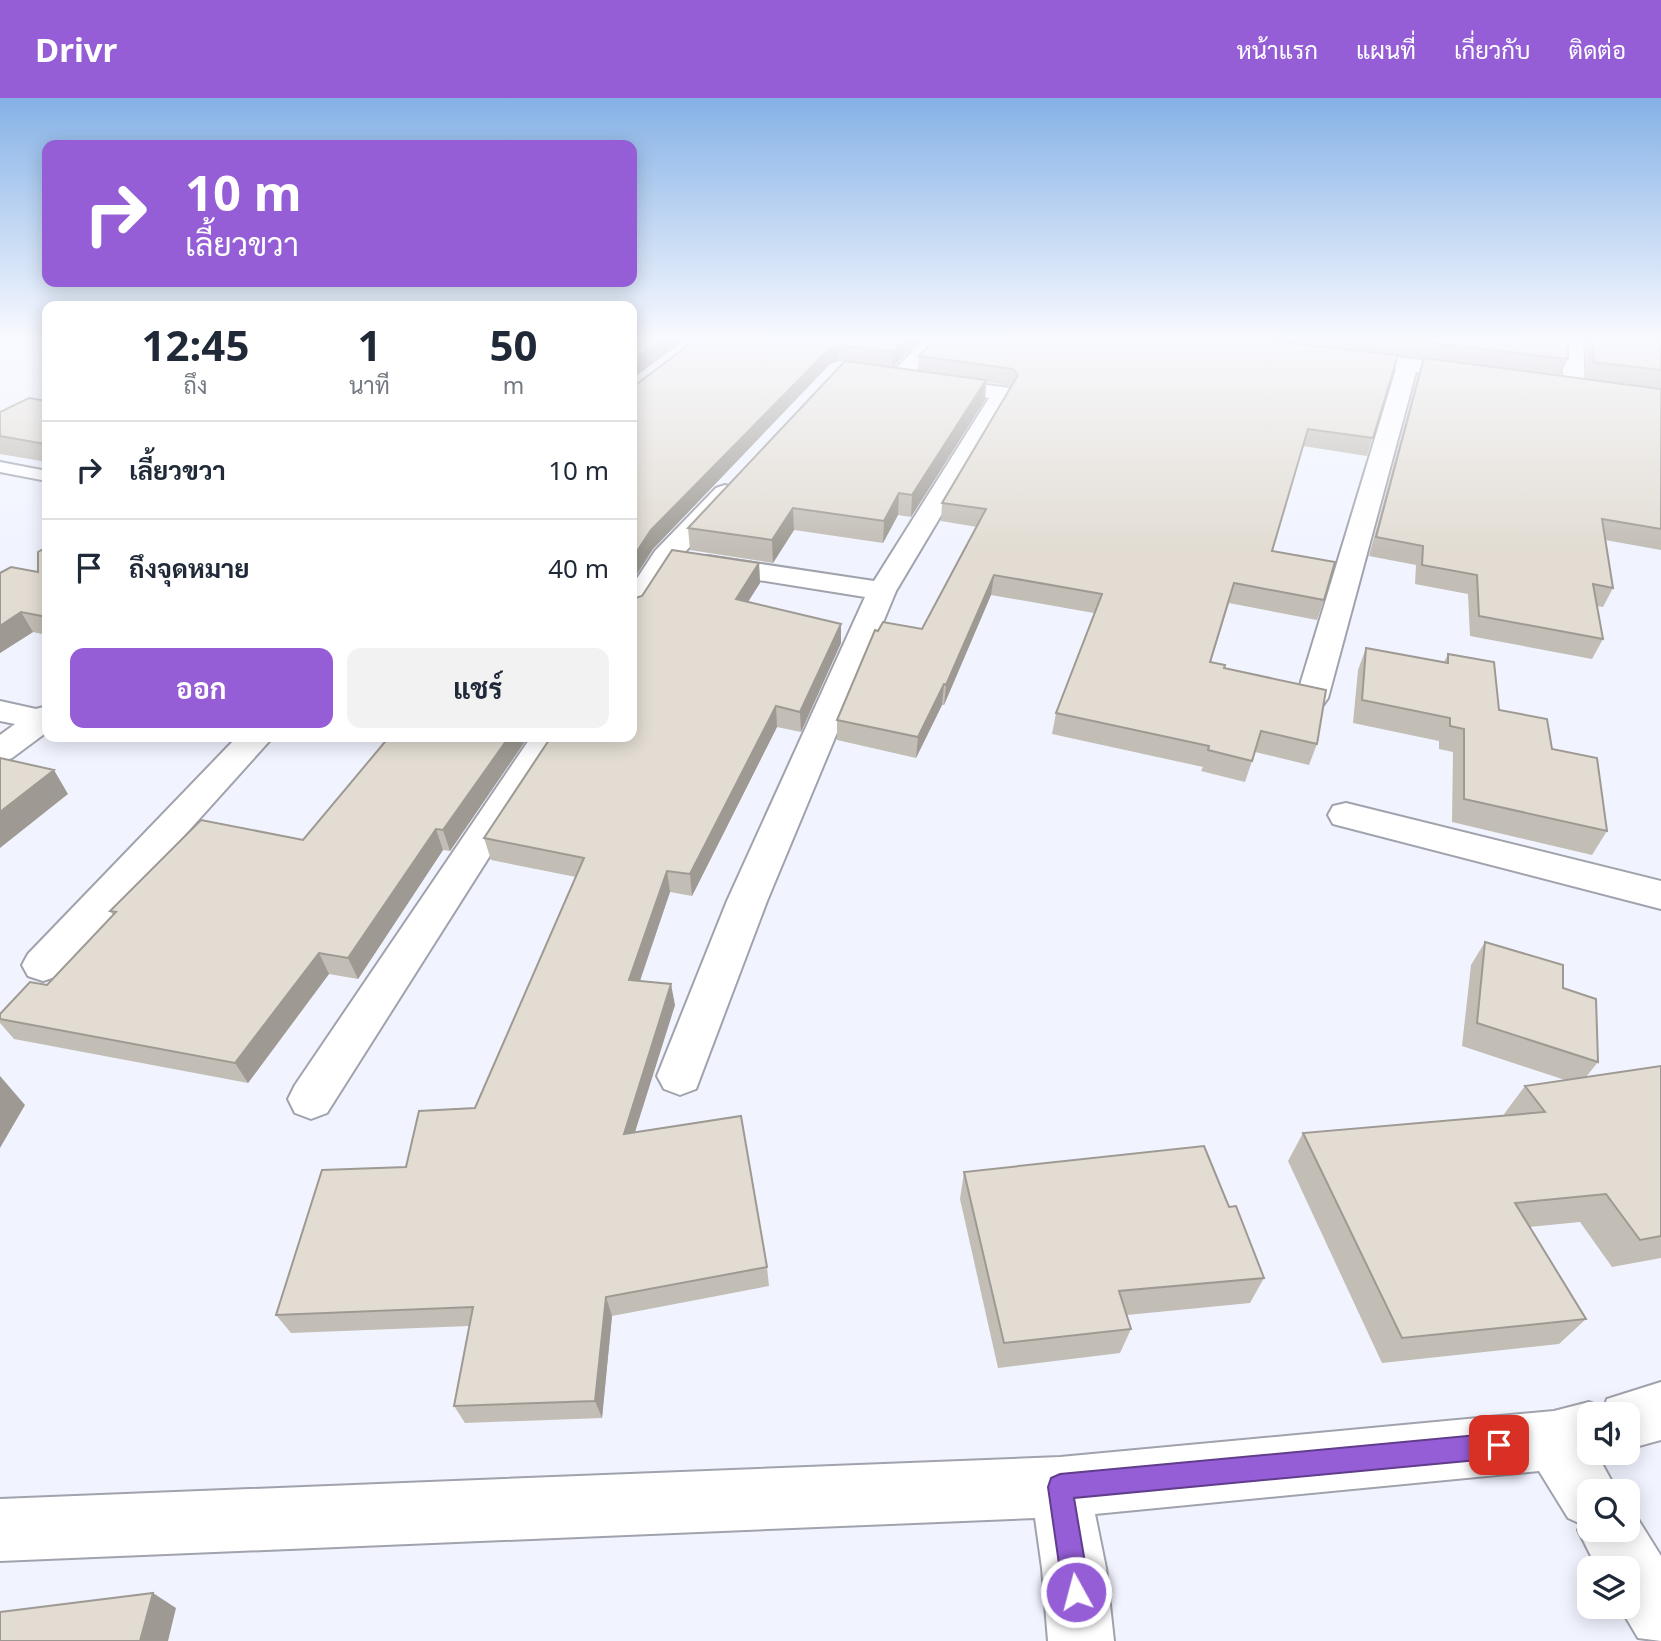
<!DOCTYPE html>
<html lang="th">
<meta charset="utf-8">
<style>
:root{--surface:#fff;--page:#f2f2f3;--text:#1f2937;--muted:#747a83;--line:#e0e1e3;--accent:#955ed7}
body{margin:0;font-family:"Noto Sans",Sarabun,sans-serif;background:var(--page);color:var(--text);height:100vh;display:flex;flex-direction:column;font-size:26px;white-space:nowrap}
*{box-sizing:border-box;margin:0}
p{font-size:23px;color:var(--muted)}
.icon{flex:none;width:38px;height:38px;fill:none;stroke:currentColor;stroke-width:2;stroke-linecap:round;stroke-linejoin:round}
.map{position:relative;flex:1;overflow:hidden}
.side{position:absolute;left:42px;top:203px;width:595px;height:441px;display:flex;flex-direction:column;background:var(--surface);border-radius:14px;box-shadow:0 4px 18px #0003}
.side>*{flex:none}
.guide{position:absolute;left:42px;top:42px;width:595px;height:147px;border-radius:14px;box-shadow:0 4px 18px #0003;background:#955ed7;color:#fff;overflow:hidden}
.tools{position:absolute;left:1577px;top:1304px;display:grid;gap:14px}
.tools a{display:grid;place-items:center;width:63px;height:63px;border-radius:14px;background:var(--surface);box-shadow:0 4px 18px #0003;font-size:35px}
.pin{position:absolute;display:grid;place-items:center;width:60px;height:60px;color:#fff;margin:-30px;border-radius:14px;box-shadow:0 4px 10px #0006}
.me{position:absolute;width:77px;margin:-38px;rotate:353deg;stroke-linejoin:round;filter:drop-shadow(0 0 5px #0008)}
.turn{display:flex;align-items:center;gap:24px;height:147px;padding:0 28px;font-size:32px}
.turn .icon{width:91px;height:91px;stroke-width:2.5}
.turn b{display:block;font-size:49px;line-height:60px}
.eta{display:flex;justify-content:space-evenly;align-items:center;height:119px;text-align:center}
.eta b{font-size:42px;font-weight:700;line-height:49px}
.primary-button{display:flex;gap:14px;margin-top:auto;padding:14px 28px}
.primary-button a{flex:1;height:80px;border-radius:14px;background:var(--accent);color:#fff;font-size:28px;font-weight:700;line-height:80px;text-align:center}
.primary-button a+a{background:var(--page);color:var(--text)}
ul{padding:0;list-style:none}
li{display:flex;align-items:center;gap:21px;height:98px;padding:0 28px;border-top:2px solid var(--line)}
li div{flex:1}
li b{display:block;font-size:26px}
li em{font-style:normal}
header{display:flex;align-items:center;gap:42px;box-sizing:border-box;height:98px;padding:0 35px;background:var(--accent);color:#fff}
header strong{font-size:33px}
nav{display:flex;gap:38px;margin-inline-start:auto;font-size:24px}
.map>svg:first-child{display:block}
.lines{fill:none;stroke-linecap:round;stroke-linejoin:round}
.lane-casing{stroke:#a0a2ac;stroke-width:4}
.street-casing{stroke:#a0a2ac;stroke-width:4}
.lane{fill:#fff;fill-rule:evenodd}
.street{fill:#fff;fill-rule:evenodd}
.wall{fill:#c2bdb5}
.shaded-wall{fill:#9e9a93}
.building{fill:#e2dcd2;stroke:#9e9a93;stroke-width:2}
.route{fill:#955ed7;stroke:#613d8c;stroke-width:2}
</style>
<header>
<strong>Drivr</strong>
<nav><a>หน้าแรก</a><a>แผนที่</a><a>เกี่ยวกับ</a><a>ติดต่อ</a></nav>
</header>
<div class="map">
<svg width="1661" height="1543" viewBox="0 0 1661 1543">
<rect width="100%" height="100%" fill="#f1f4ff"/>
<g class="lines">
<defs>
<path id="lane" d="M 0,364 L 47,373 L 47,383 L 0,374 Z"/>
<path id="street" d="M 926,239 L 947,239 L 904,285 L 890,285 L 886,281 L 890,277 Z
M 1563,239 L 1583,239 L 1585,287 L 1582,292 L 1566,292 L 1563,287 Z
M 1343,253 L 1474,268 L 1481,270 L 1484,274 L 1481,278 L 1474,280 L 1416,274 L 1328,600 L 1323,607 L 1312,610 L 1301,607 L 1296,600 L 1396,271 L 1336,263 L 1333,259 L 1336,255 Z
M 933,280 L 1003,289 L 1011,290 L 1014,295 L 896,493 L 767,803 L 696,991 L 680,997 L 664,991 L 657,978 L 727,803 L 865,499 L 708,474 L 698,472 L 694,466 L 698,460 L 708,458 L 874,483 L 989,300 L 925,291 L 922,286 L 925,281 Z
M 725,387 L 734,390 L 738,395 L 734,400 L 676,464 L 642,516 L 632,519 L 632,488 L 655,453 L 716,390 Z
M 0,603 L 36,611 L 47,608 L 47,634 L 12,660 L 0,664 L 0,637 L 15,626 L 0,623 Z
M 237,639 L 273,639 L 58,878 L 43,883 L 28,878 L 22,867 L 28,856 Z
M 531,639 L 565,639 L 327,1015 L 311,1021 L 295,1015 L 288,1001 L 295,987 Z
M 1346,705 L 1661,783 L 1661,811 L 1333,726 L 1328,717 L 1333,708 Z
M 1661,1284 L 1661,1342 L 1628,1351 L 1628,1316 L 1589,1316 L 1589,1354 L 1608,1354 L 1598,1358 L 1617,1393 L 1589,1393 L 1589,1432 L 1628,1432 L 1628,1409 L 1631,1410 L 1661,1458 L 1661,1543 L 1638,1540 L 1619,1508 L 1628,1508 L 1628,1470 L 1597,1470 L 1578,1432 L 1581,1426 L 1568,1420 L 1539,1373 L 1095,1416 L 1106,1470 L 1114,1543 L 1048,1543 L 1042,1470 L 1035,1420 L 0,1463 L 0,1401 L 1060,1359 L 1554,1313 L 1589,1304 L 1604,1310 L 1607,1301 Z"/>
</defs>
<use href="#lane" class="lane-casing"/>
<use href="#street" class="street-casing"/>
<use href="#lane" class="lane"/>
<use href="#street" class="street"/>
</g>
<path class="wall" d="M 699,239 L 922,239 L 893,269 L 918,273 L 919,258 L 1329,250 L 1242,239 L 1568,239 L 1568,261 L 1560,277 L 1661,291 L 1661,452 L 1605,442 L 1613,490 L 1603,509 L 1597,508 L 1603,541 L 1592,561 L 1470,538 L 1468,496 L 1415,486 L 1416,467 L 1369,458 L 1418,276 L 1423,261 L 1398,258 L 1367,358 L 1303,348 L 1272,453 L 1324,502 L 1317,522 L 1229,505 L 1211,564 L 1224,570 L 1317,646 L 1309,667 L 1255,654 L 1245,684 L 1201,673 L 1203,669 L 1052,636 L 1056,615 L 1094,515 L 991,497 L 944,607 L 942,607 L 916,660 L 837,642 L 837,622 L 878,533 L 922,531 L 977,429 L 941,423 L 942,405 L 1012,288 L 986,284 L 985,302 L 911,419 L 898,417 L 883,445 L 794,432 L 773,465 L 690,452 L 688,430 L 844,264 L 839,263 L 830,266 L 653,451 L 632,484 L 632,285 L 638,285 Z
M 1586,239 L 1661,239 L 1661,290 L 1587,281 Z
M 47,303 L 47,364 L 0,356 L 0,314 Z
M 47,449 L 47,537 L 33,534 L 0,555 L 0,475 L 38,474 Z
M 759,465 L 760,485 L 748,504 L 841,545 L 801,634 L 777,629 L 692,798 L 670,794 L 640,883 L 675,907 L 635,1034 L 767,1169 L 769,1188 L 612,1218 L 602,1320 L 465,1325 L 454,1308 L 469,1228 L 291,1235 L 276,1217 L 406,1069 L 475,1010 L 576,779 L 491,762 L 484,740 Z
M 1366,550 L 1444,564 L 1448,556 L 1499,612 L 1552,651 L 1607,733 L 1592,757 L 1452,724 L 1453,654 L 1439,651 L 1439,643 L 1353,625 L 1358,572 Z
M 389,639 L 528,639 L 450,753 L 443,752 L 358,881 L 329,876 L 248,985 L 14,941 L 0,925 L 0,916 L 47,887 L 113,817 L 110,813 L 303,742 Z
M 1485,844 L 1563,890 L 1598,964 L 1586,979 L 1661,968 L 1661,1160 L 1612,1169 L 1580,1124 L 1529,1129 L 1586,1221 L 1559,1246 L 1382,1265 L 1288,1063 L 1303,1035 L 1505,1018 L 1504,1016 L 1525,988 L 1565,982 L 1462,948 L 1471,867 Z
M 964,1074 L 1229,1109 L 1264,1180 L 1250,1205 L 1127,1217 L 1131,1231 L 1120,1255 L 998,1270 L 960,1101 Z"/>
<path class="shaded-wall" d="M 666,239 L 689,239 L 632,281 L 632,263 Z
M 907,239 L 922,239 L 892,270 L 893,254 Z
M 839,247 L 839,263 L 830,266 L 653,451 L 632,484 L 632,461 L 651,432 L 830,250 Z
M 986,282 L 985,302 L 911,419 L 912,397 Z
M 899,395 L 898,417 L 883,445 L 884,423 Z
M 793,410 L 794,432 L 773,465 L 772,442 Z
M 759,465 L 760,485 L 737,521 L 736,501 Z
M 994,477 L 991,497 L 944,607 L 946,587 Z
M 21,514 L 33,534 L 0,555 L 0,528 Z
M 841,526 L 841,545 L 801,634 L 800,614 Z
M 944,586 L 942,607 L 916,660 L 918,639 Z
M 776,608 L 777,629 L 692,798 L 690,776 Z
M 509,639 L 528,639 L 450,753 L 443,732 Z
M 54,672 L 68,696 L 0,750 L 0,714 Z
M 436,731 L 443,752 L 358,881 L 348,860 Z
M 667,773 L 670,794 L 633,903 L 629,882 Z
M 319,855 L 329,876 L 248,985 L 235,965 Z
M 671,886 L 675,907 L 628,1056 L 624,1036 Z
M 0,978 L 25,1007 L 0,1050 Z
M 606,1199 L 612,1218 L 602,1320 L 595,1303 Z
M 153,1495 L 176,1510 L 168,1543 L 140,1543 Z"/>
<path class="building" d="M 632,239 L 666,239 L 632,263 Z
M 699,239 L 907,239 L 893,254 L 839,247 L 830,250 L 651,432 L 632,461 L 632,285 L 638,285 Z
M 937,239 L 1233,239 L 1398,257 L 1373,340 L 1308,331 L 1272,453 L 1335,464 L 1324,502 L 1234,485 L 1210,564 L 1225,567 L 1224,570 L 1326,592 L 1317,646 L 1261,633 L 1252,663 L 1208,652 L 1209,648 L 1056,615 L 1102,496 L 994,477 L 946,587 L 944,586 L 918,639 L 837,622 L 875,532 L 878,533 L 883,524 L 922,531 L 986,411 L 942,405 L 1018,277 L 1013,271 L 919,258 Z
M 1380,239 L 1568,239 L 1568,261 Z
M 1593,239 L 1661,239 L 1661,272 L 1594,264 Z
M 1424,260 L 1661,291 L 1661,431 L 1602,421 L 1613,490 L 1593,486 L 1603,541 L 1479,518 L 1477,477 L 1422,467 L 1423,448 L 1376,439 Z
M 845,263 L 986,282 L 912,397 L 899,395 L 884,423 L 793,410 L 772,442 L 688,430 Z
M 29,300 L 47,303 L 47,345 L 45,346 L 0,338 L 0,314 Z
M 47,449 L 47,519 L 21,514 L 0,528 L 0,475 L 11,469 L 38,474 L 38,454 Z
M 672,452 L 759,465 L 736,501 L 841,526 L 800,614 L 776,608 L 690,776 L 667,773 L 629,882 L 671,886 L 624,1036 L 741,1018 L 767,1169 L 606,1199 L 595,1303 L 454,1308 L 473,1209 L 276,1217 L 322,1072 L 406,1069 L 419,1013 L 475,1010 L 584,760 L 484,740 L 551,639 L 632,639 L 632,501 L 642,498 Z
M 1366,550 L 1448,565 L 1448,556 L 1494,564 L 1499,612 L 1547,621 L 1552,651 L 1597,660 L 1607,733 L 1464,701 L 1464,631 L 1450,628 L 1450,620 L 1362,602 Z
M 389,639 L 509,639 L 443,732 L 436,731 L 348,860 L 319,855 L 235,965 L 0,921 L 0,916 L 30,884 L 47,887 L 116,814 L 110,813 L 201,722 L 303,742 Z
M 0,660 L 54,672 L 0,714 Z
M 1485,844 L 1563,867 L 1563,890 L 1596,901 L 1598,964 L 1477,925 Z
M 1661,968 L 1661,1138 L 1640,1142 L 1606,1096 L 1515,1105 L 1586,1221 L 1402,1240 L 1303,1035 L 1545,1014 L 1525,988 Z
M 1204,1048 L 1229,1109 L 1236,1108 L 1264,1180 L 1119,1193 L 1131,1231 L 1004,1245 L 964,1074 Z
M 153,1495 L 140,1543 L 0,1543 L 0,1514 Z"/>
<linearGradient id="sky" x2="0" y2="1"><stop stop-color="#85b1e6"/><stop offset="0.53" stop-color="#f9faff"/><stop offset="1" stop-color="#f9faff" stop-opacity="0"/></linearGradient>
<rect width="1661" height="455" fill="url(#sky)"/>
<path class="route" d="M 1499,1335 L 1508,1339 L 1511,1347 L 1508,1356 L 1499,1360 L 1074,1400 L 1090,1494 L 1086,1504 L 1076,1507 L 1067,1504 L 1063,1494 L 1048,1389 L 1051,1380 L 1060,1376 Z"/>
</svg>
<div class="tools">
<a><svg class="icon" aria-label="sound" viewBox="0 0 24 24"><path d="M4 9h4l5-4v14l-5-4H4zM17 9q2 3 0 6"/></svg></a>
<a><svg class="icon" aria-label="search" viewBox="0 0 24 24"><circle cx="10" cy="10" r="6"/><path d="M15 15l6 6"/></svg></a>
<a><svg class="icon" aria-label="layers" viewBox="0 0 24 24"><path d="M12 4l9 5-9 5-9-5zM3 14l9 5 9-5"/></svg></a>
</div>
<div class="pin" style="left:1499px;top:1347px;background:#d93025"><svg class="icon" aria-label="arrive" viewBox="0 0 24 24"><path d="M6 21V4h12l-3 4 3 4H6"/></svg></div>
<svg class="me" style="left:1076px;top:1494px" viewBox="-20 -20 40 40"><circle r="17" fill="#955ed7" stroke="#fff" stroke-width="3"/><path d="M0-11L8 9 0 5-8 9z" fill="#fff"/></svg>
<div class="guide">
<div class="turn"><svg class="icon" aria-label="right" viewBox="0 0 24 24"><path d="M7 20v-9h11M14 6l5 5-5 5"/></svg><div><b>10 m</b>เลี้ยวขวา</div></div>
</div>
<section class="side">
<div class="eta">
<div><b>12:45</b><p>ถึง</p></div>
<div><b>1</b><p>นาที</p></div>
<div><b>50</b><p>m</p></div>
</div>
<ul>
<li><svg class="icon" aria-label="right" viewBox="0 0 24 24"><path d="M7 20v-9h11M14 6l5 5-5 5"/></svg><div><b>เลี้ยวขวา</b></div><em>10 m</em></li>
<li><svg class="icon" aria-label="arrive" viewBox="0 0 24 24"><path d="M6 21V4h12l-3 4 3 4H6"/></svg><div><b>ถึงจุดหมาย</b></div><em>40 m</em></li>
</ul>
<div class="primary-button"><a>ออก</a><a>แชร์</a></div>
</section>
</div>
